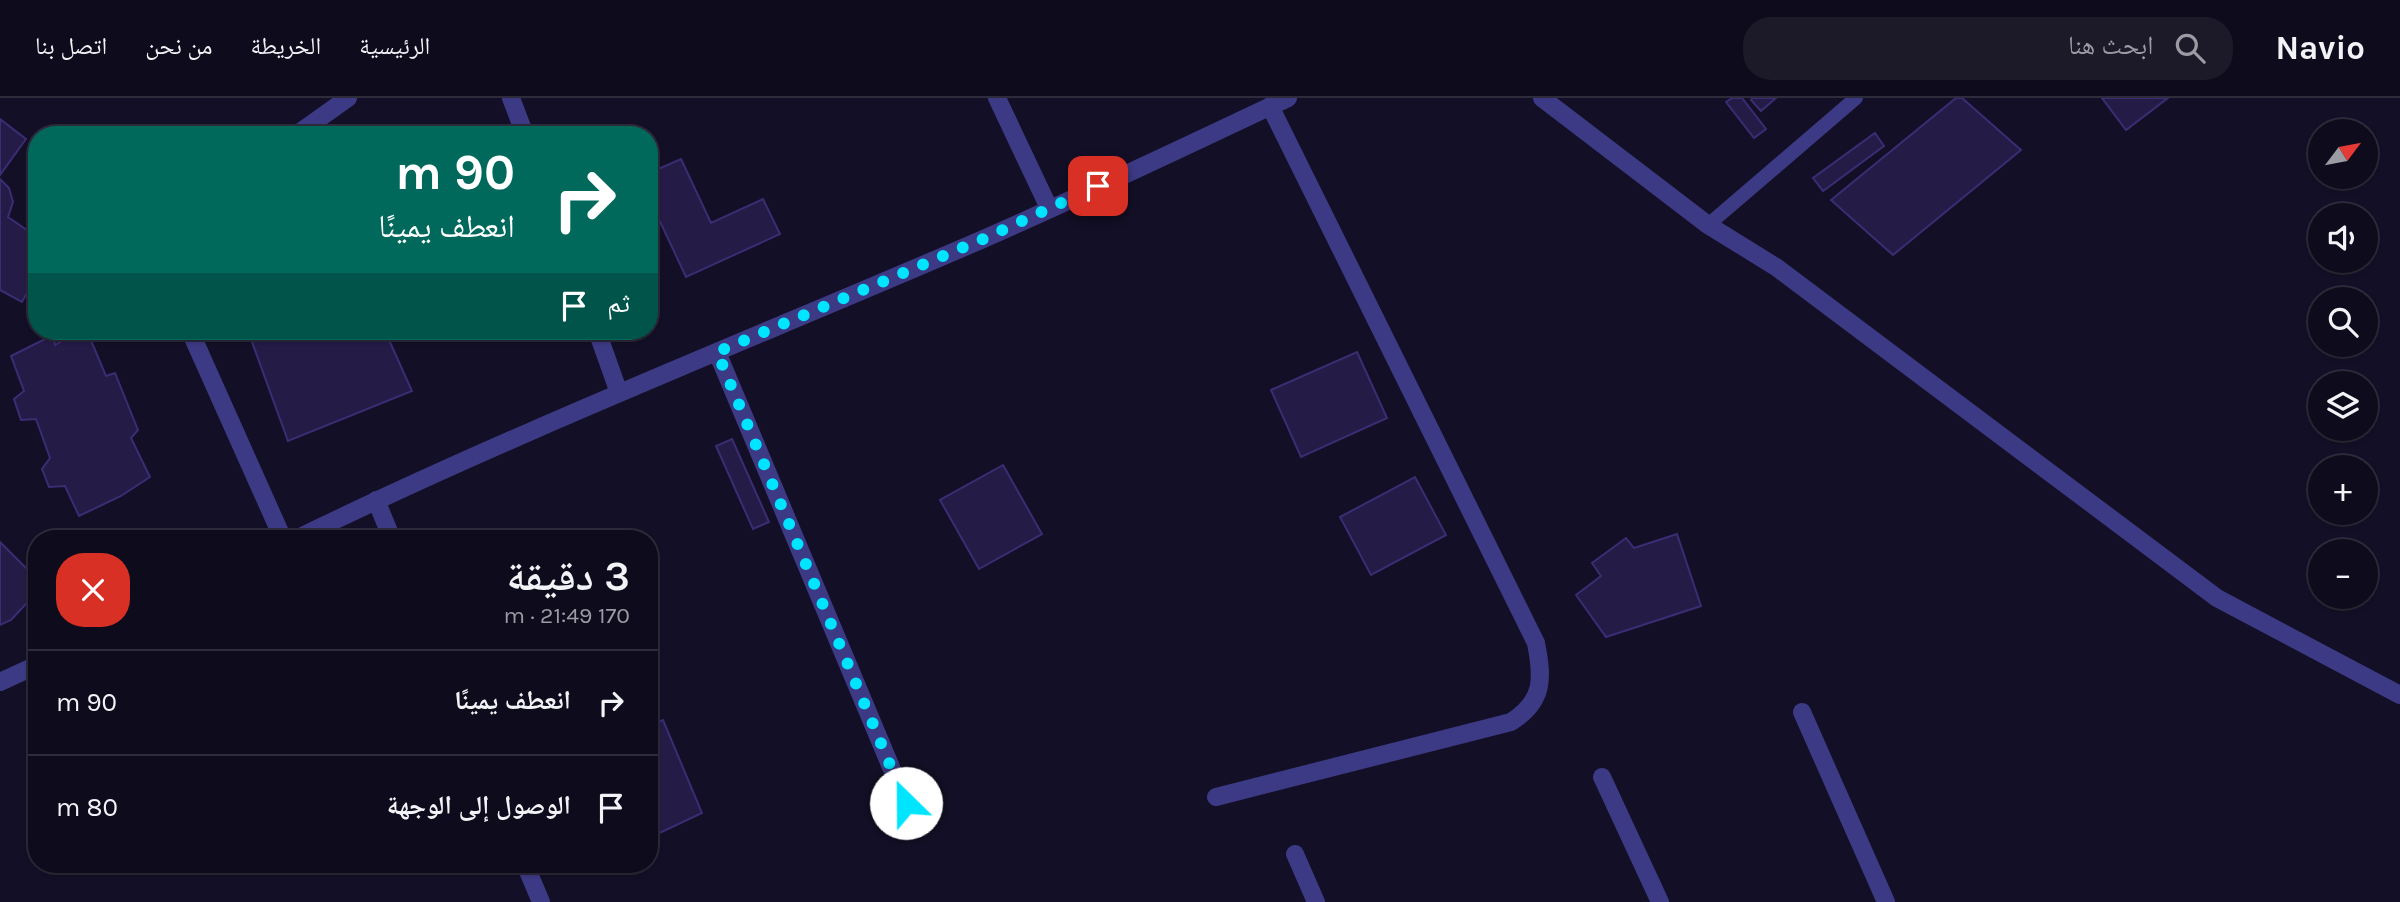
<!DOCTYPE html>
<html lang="ar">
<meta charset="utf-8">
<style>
:root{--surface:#0e0b1c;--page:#1c1929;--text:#f1f3f6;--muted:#9b9ba3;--line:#2e2b3b}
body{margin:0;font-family:Karla,"Noto Naskh Arabic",sans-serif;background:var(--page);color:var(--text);direction:rtl;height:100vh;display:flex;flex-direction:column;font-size:26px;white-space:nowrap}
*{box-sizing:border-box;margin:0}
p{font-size:23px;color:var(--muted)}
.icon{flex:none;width:38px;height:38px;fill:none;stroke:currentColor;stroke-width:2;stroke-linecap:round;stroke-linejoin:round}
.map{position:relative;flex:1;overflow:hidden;direction:ltr}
.drawer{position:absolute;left:28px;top:432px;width:630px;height:343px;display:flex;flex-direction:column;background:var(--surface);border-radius:28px;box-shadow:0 2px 5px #0004,0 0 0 2px var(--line);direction:rtl}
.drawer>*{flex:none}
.top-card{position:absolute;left:28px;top:28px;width:630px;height:214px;border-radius:28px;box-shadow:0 2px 5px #0004,0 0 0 2px var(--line);direction:rtl;background:#00695c;color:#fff;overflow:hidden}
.needle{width:46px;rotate:58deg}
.tools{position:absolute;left:2308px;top:21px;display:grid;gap:14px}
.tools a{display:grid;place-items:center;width:70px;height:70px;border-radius:50%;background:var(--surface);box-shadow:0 2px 5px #0004,0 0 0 2px var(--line);font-size:35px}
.pin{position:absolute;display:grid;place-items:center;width:60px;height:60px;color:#fff;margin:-30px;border-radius:14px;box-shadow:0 4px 10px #0006}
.me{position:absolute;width:77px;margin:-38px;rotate:337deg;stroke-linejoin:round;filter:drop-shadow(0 0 5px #0008)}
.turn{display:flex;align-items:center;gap:24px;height:147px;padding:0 28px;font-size:32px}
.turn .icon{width:91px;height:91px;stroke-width:2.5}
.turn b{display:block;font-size:49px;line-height:60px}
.then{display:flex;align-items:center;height:66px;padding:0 28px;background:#0003;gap:14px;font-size:26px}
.round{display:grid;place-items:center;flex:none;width:74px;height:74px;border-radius:28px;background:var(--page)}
.overview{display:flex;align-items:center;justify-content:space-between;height:119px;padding:0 28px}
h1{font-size:42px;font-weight:600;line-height:52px}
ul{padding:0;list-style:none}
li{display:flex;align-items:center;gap:21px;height:105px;padding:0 28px;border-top:2px solid var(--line)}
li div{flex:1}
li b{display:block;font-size:26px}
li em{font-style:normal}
header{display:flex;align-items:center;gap:42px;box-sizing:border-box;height:98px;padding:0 35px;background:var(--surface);border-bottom:2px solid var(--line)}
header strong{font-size:33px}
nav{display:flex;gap:38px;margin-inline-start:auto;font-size:24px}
.search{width:490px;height:63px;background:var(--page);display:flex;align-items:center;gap:18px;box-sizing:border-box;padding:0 24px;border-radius:28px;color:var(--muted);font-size:26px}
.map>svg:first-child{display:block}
.building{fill:#241b47;stroke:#3b2d73;stroke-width:2}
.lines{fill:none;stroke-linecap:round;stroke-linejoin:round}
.service{stroke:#3d3a85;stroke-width:14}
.minor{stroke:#3d3a85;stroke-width:18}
.route{stroke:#00e5ff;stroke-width:12;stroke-dasharray:0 21.6}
</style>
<header>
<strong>Navio</strong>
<div class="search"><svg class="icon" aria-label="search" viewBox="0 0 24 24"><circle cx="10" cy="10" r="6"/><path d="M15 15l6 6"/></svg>ابحث هنا</div>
<nav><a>الرئيسية</a><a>الخريطة</a><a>من نحن</a><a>اتصل بنا</a></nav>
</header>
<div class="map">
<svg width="2400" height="804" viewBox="0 0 2400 804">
<rect width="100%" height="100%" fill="#130f26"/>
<path class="building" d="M 1732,0 L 1742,0 L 1766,31 L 1754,40 L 1726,4 Z
M 1752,0 L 1776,0 L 1761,13 L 1751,2 Z
M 1956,0 L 1962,0 L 2021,52 L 1893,157 L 1831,102 Z
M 2102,0 L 2168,0 L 2126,32 Z
M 0,21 L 26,41 L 0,77 Z
M 1875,35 L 1884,48 L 1823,93 L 1813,80 Z
M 681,61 L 711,125 L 763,101 L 780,136 L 686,179 L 649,100 L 649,75 Z
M 0,81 L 9,90 L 13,104 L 8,119 L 37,139 L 37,177 L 22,204 L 0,192 Z
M 79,233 L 87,233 L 106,278 L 115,275 L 138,332 L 131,340 L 150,379 L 121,398 L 79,418 L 65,388 L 49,389 L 42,371 L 50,360 L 36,321 L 21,322 L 14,301 L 24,293 L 11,258 L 53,237 L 55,247 Z
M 248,233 L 385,233 L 412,293 L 288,343 Z
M 1357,254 L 1387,320 L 1301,359 L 1271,292 Z
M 732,341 L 769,424 L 753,431 L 716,348 Z
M 1003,367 L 1042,436 L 979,471 L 940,402 Z
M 1415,379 L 1446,437 L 1371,477 L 1340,419 Z
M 1677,436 L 1701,508 L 1606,539 L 1576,497 L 1601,478 L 1592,465 L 1626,440 L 1634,450 Z
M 0,444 L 37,481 L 37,494 L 11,522 L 0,527 Z
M 663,622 L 702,715 L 649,740 L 649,628 Z
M 565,766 L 613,766 L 597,774 Z"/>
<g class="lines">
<path class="service" d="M 1708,127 L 1856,0"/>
<path class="minor" d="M 511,0 L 525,37
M 997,0 L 1049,110
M 1542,0 L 1708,127 L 1776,169 L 2217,500 L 2400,597
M 296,37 L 348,0
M 190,233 L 283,441
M 597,233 L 619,295
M 717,254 L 906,705
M 376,402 L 392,441
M 296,441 C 520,332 752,241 981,142 C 1084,97 1186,48 1288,0
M 0,584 L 37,567
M 1802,614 L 1886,804
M 1602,679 L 1660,804
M 1216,699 L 1511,624 C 1544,603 1543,581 1536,545 L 1270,8
M 1295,756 L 1316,804
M 525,766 L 541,804"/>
</g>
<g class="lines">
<path class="route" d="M 906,705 L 717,254 L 983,141 L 1098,88"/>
</g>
</svg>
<div class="tools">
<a><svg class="needle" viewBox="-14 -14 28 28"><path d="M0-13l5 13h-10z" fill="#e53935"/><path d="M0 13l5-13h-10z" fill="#9b9ba3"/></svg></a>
<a><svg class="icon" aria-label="sound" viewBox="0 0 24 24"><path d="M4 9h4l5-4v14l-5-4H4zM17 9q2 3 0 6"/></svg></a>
<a><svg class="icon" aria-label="search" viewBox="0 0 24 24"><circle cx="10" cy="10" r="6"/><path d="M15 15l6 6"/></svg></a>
<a><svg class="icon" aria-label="layers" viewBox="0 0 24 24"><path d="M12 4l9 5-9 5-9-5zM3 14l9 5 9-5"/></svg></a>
<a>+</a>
<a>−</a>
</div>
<div class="pin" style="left:1098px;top:88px;background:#d93025"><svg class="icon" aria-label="arrive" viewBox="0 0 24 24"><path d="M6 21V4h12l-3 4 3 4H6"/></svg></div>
<svg class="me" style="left:906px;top:705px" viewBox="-20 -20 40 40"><circle r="19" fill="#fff"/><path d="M0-13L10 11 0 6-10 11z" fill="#00e5ff"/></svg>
<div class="top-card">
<div class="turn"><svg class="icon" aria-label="right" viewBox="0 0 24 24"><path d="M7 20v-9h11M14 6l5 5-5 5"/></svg><div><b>90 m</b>انعطف يمينًا</div></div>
<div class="then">ثم<svg class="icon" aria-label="arrive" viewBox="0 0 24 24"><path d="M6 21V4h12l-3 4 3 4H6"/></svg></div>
</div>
<section class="drawer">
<div class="overview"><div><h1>3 دقيقة</h1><p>170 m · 21:49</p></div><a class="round" style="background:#d93025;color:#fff"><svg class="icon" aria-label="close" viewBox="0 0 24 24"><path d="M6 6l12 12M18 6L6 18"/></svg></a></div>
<ul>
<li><svg class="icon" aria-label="right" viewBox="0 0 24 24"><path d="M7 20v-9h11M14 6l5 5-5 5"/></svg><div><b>انعطف يمينًا</b></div><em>90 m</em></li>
<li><svg class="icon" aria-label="arrive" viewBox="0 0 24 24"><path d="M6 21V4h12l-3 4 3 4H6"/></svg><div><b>الوصول إلى الوجهة</b></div><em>80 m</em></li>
</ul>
</section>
</div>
